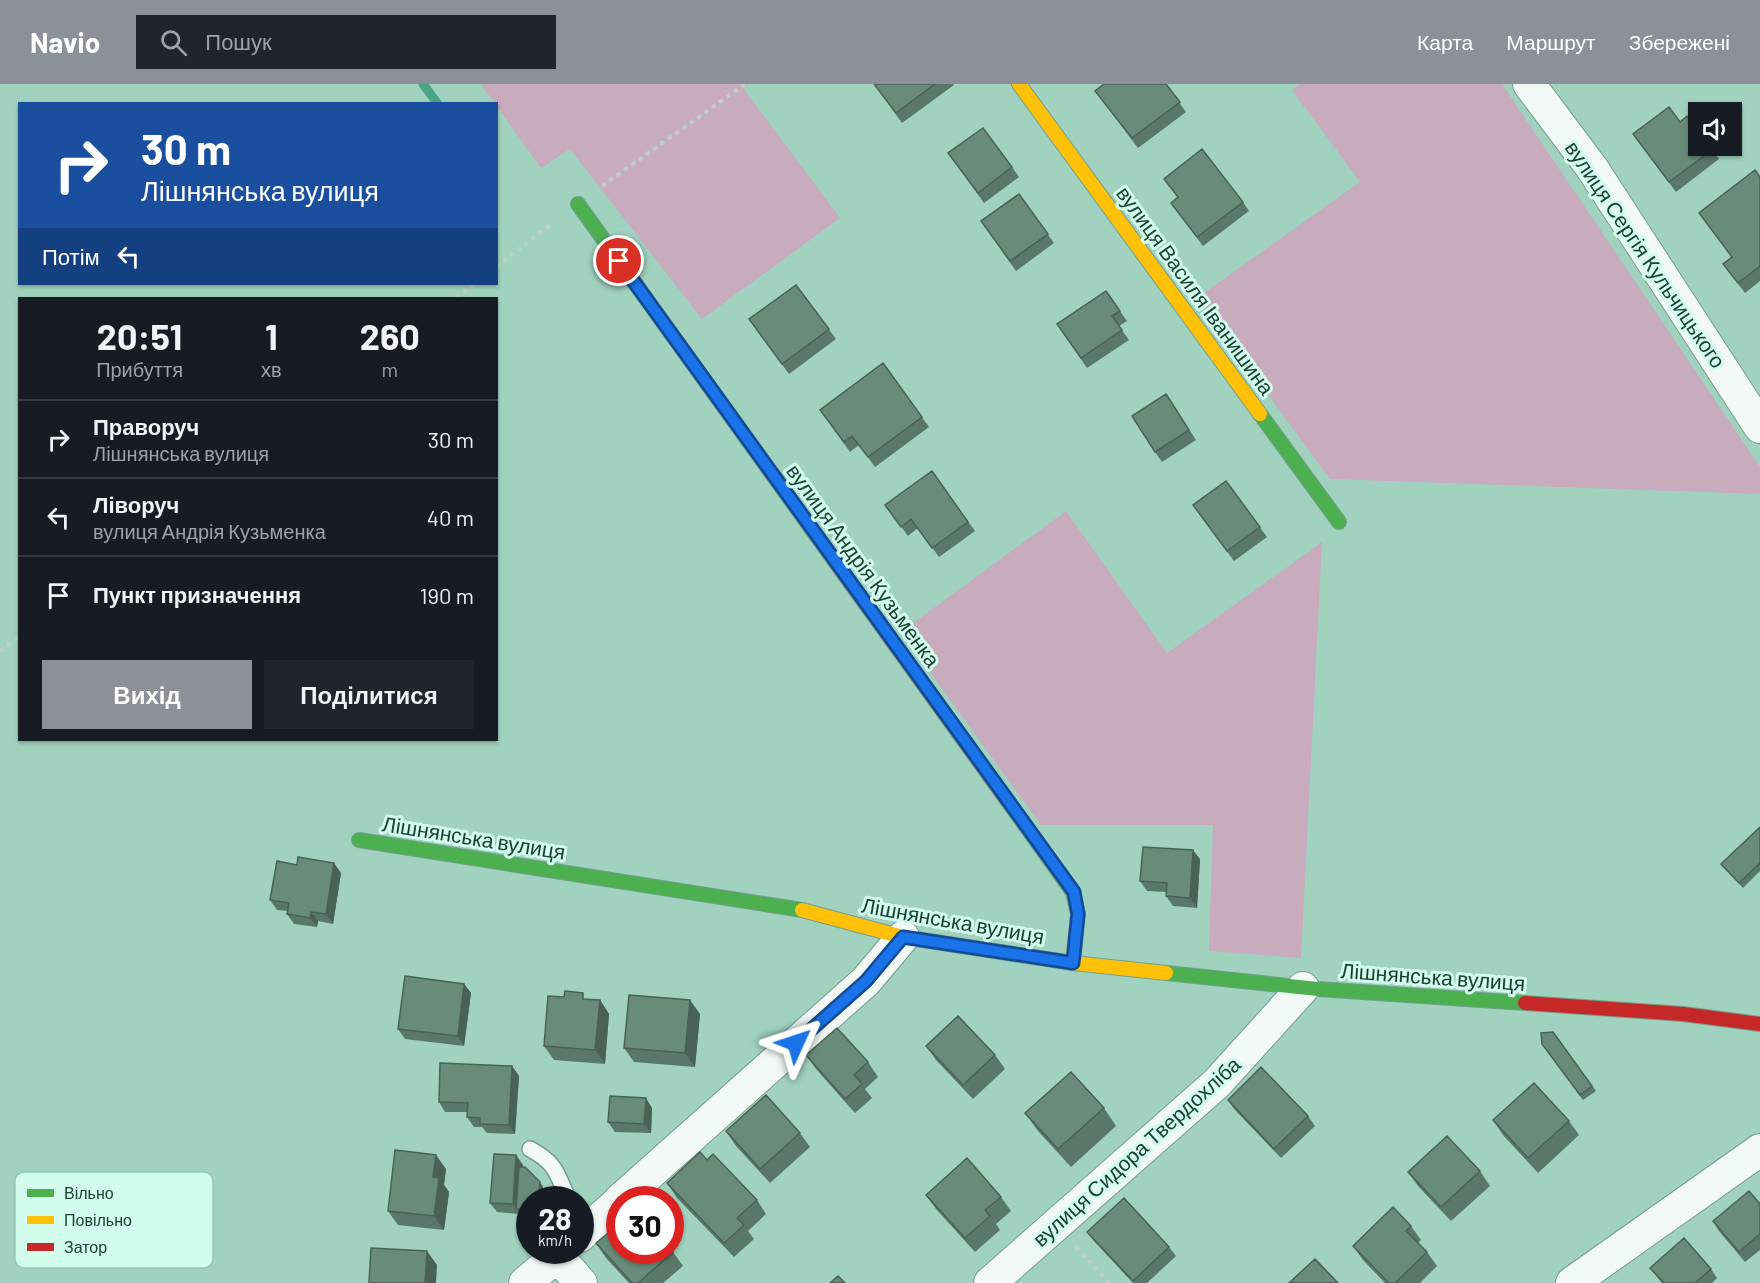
<!DOCTYPE html>
<html lang="uk">
<meta charset="utf-8">
<style>
:root{--surface:#171b24;--page:#20242c;--text:#f1f3f6;--muted:#9ea1a6;--line:#363941;--accent:#8c9099}
body{margin:0;font-family:Barlow,sans-serif;background:var(--page);color:var(--text);height:100vh;display:flex;flex-direction:column;font-size:22px;white-space:nowrap}
*{box-sizing:border-box;margin:0}
p{font-size:20px;color:var(--muted)}
.icon{flex:none;width:33px;height:33px;fill:none;stroke:currentColor;stroke-width:2;stroke-linecap:round;stroke-linejoin:round}
.map{position:relative;flex:1;overflow:hidden}
.sheet{position:absolute;left:18px;top:213px;width:480px;height:444px;display:flex;flex-direction:column;background:var(--surface);border-radius:0px;box-shadow:0 2px 4px #0004}
.sheet>*{flex:none}
.banner{position:absolute;left:18px;top:18px;width:480px;height:183px;border-radius:0px;box-shadow:0 2px 4px #0004;background:#1a4fa0;color:#fff;overflow:hidden}
.fabs{position:absolute;left:1688px;top:18px;display:grid;gap:12px}
.fabs a{display:grid;place-items:center;width:54px;height:54px;border-radius:0px;background:var(--surface);box-shadow:0 2px 4px #0004;font-size:30px}
.speed{position:absolute;left:516px;top:1102px;display:flex;gap:12px;font-size:30px;font-weight:700;text-align:center}
.speed>*{display:grid;place-content:center;width:78px;height:78px;border-radius:50%;background:var(--surface);box-shadow:0 2px 4px #0004;line-height:1}
.speed small{font-size:15px;font-weight:400}
.speed .limit{border:9px solid #d22;background:#fff;color:#111}
.pin{position:absolute;display:grid;place-items:center;width:51px;height:51px;color:#fff;margin:-26px;border:3px solid #fff;border-radius:50%;box-shadow:0 2px 6px #0007}
.me{position:absolute;width:66px;margin:-33px;rotate:48deg;stroke-linejoin:round;filter:drop-shadow(0 0 4px #0008)}
.turn{display:flex;align-items:center;gap:21px;height:126px;padding:0 24px;font-size:27px}
.turn .icon{width:78px;height:78px;stroke-width:2.5}
.turn b{display:block;font-size:42px;line-height:51px}
.then{display:flex;align-items:center;height:57px;padding:0 24px;background:#0003;gap:12px;font-size:22px}
.eta{display:flex;justify-content:space-evenly;align-items:center;height:102px;text-align:center}
.eta b{font-size:36px;font-weight:700;line-height:42px}
.cta{display:flex;gap:12px;margin-top:auto;padding:12px 24px}
.cta a{flex:1;height:69px;border-radius:0px;background:var(--accent);color:#fff;font-size:24px;font-weight:700;line-height:69px;text-align:center}
.cta a+a{background:var(--page);color:var(--text)}
ul{padding:0;list-style:none}
li{display:flex;align-items:center;gap:18px;height:78px;padding:0 24px;border-top:2px solid var(--line)}
li div{flex:1}
li b{display:block;font-size:22px}
li em{font-style:normal}
header{display:flex;align-items:center;gap:36px;box-sizing:border-box;height:84px;padding:0 30px;background:var(--accent);color:#fff}
header strong{font-size:28px}
nav{display:flex;gap:33px;margin-inline-start:auto;font-size:21px}
.search{width:420px;height:54px;background:var(--page);display:flex;align-items:center;gap:15px;box-sizing:border-box;padding:0 21px;border-radius:0px;color:var(--muted);font-size:22px}
.map>svg:first-child{display:block}
.green{fill:#c8abbd}
.lines{fill:none;stroke-linecap:round;stroke-linejoin:round}
.stream{stroke:#4ba488;stroke-width:9}
.lane-casing{stroke:#759e8f;stroke-width:18}
.street-casing{stroke:#759e8f;stroke-width:34}
.fast-casing{stroke:#759e8f;stroke-width:16}
.slow-casing{stroke:#759e8f;stroke-width:16}
.jam-casing{stroke:#759e8f;stroke-width:16}
.path{stroke:#bfcfc9;stroke-width:4;stroke-dasharray:4.5 4.5;stroke-linecap:butt}
.lane{stroke:#f1f8f5;stroke-width:15}
.street{stroke:#f1f8f5;stroke-width:32}
.fast{stroke:#4caf50;stroke-width:14}
.slow{stroke:#ffc107;stroke-width:14}
.jam{stroke:#c62828;stroke-width:14}
.wall{fill:#5a7869}
.shaded-wall{fill:#4a6255}
.building{fill:#698c7a;stroke:#4a6255;stroke-width:1.5}
.route-casing{stroke:#114b97;stroke-width:15}
.route{stroke:#1a73e8;stroke-width:10}
.labels{text-anchor:middle;dominant-baseline:central;stroke-width:6;stroke-linejoin:round;paint-order:stroke}
.street-label{font-size:21px;fill:#1b4134;stroke:#d2fceb}
.key{fill:#d2fceb;stroke:#9bc4b4;stroke-width:1.5}
.key-label{font-size:16px;fill:#1b4134}
</style>
<header>
<strong>Navio</strong>
<div class="search"><svg class="icon" aria-label="search" viewBox="0 0 24 24"><circle cx="10" cy="10" r="6"/><path d="M15 15l6 6"/></svg>Пошук</div>
<nav><a>Карта</a><a>Маршрут</a><a>Збережені</a></nav>
</header>
<div class="map">
<svg width="1760" height="1199" viewBox="0 0 1760 1199">
<rect width="100%" height="100%" fill="#a0d2bf"/>
<path class="green" d="M 481,0 L 748,0 L 743,4 L 840,134 L 702,235 L 570,65 L 541,84 Z
M 1300,0 L 1502,0 L 1760,383 L 1760,410 L 1330,395 L 1197,214 L 1360,98 L 1292,6 Z
M 1066,427 L 1167,569 L 1322,458 L 1301,874 L 1209,867 L 1213,741 L 1041,741 L 901,548 Z"/>
<g class="lines">
<path class="stream" d="M 423,0 L 438,20"/>
<defs>
<path id="lane" d="M 530,1065 C 558,1080 556,1090 569,1116"/>
<path id="street" d="M 1529,0 L 1592,84 L 1760,343
M 620,1116 L 866,897 L 903,853
M 580,1152 L 620,1117
M 557,1172 L 581,1199
M 525,1199 L 563,1167
M 990,1199 L 1217,999 L 1303,904
M 1572,1199 L 1760,1066"/>
<path id="fast" d="M 578,120 L 834,476
M 1260,330 L 1339,438
M 1007,716 L 1073,808 L 1078,830 L 1073,879
M 359,756 L 802,826
M 1166,889 L 1318,905 L 1525,919"/>
<path id="slow" d="M 1019,0 L 1260,330
M 802,826 L 903,853 L 1073,879 L 1166,889"/>
<path id="jam" d="M 834,476 L 1007,716
M 1525,919 L 1683,930 L 1760,940"/>
</defs>
<use href="#lane" class="lane-casing"/>
<use href="#street" class="street-casing"/>
<use href="#fast" class="fast-casing"/>
<use href="#slow" class="slow-casing"/>
<use href="#jam" class="jam-casing"/>
<path class="path" d="M 602,102 L 745,0
M 496,183 L 553,139
M 456,214 L 475,200
M 0,567 L 20,552
M 1076,1163 L 1109,1199"/>
<use href="#lane" class="lane"/>
<use href="#street" class="street"/>
<use href="#fast" class="fast"/>
<use href="#slow" class="slow"/>
<use href="#jam" class="jam"/>
</g>
<path class="wall" d="M 874,0 L 953,0 L 954,1 L 902,39 Z
M 1166,0 L 1186,28 L 1138,64 L 1095,7 Z
M 1633,50 L 1709,62 L 1719,75 L 1676,108 Z
M 948,69 L 1012,83 L 1019,93 L 984,119 Z
M 1760,93 L 1760,197 L 1745,209 L 1723,180 L 1732,173 Z
M 1164,95 L 1243,118 L 1249,127 L 1203,162 L 1171,119 L 1178,114 Z
M 1019,110 L 1054,159 L 1016,187 L 981,137 Z
M 796,201 L 836,255 L 789,290 L 749,235 Z
M 1106,207 L 1127,237 L 1119,242 L 1129,256 L 1087,284 L 1057,240 Z
M 883,279 L 929,343 L 875,383 L 859,361 L 850,368 L 820,326 Z
M 1173,320 L 1196,356 L 1162,378 L 1155,368 Z
M 932,387 L 975,447 L 939,473 L 918,444 L 908,452 L 885,421 Z
M 1226,397 L 1267,453 L 1234,477 L 1193,421 Z
M 1760,743 L 1760,787 L 1743,804 L 1725,785 L 1721,780 Z
M 1200,775 L 1197,824 L 1173,822 L 1166,812 L 1167,808 L 1147,807 L 1140,797 Z
M 341,789 L 333,840 L 318,837 L 317,843 L 294,840 L 287,830 L 288,827 L 277,826 L 270,816 Z
M 464,900 L 471,909 L 464,962 L 405,955 L 398,945 Z
M 588,915 L 600,916 L 609,930 L 605,980 L 554,976 L 544,962 Z
M 700,930 L 695,983 L 634,978 L 624,964 Z
M 1553,948 L 1596,1007 L 1583,1016 L 1542,960 Z
M 926,962 L 995,971 L 1005,985 L 973,1015 L 936,976 Z
M 806,971 L 868,978 L 878,993 L 865,1005 L 872,1014 L 855,1029 L 816,985 Z
M 512,982 L 519,992 L 515,1050 L 487,1049 L 482,1043 L 474,1043 L 467,1033 L 468,1028 L 445,1028 L 439,1018 Z
M 1228,1016 L 1308,1032 L 1315,1042 L 1281,1074 L 1234,1025 Z
M 652,1024 L 651,1049 L 615,1048 L 608,1038 Z
M 1104,1024 L 1116,1042 L 1071,1083 L 1038,1047 L 1025,1029 Z
M 1493,1036 L 1569,1037 L 1579,1051 L 1538,1089 L 1503,1051 Z
M 726,1047 L 800,1049 L 810,1063 L 770,1099 L 736,1062 Z
M 707,1076 L 757,1116 L 766,1130 L 748,1147 L 754,1155 L 734,1173 L 677,1114 L 667,1099 Z
M 523,1081 L 523,1083 L 540,1098 L 543,1103 L 542,1114 L 544,1116 L 530,1116 L 530,1131 L 497,1128 L 490,1119 Z
M 446,1085 L 444,1101 L 449,1108 L 444,1146 L 398,1141 L 388,1127 Z
M 1480,1087 L 1490,1102 L 1451,1137 L 1418,1102 L 1408,1088 Z
M 926,1111 L 1001,1113 L 1011,1127 L 996,1140 L 1000,1146 L 975,1168 L 936,1125 Z
M 1760,1120 L 1760,1166 L 1745,1178 L 1719,1147 L 1713,1137 Z
M 1411,1142 L 1421,1156 L 1418,1159 L 1427,1168 L 1437,1182 L 1420,1199 L 1385,1199 L 1363,1176 L 1353,1162 Z
M 1087,1148 L 1169,1163 L 1176,1172 L 1147,1199 L 1133,1199 L 1094,1157 Z
M 596,1159 L 673,1168 L 683,1182 L 663,1199 L 629,1199 L 606,1174 Z
M 1650,1184 L 1711,1185 L 1717,1194 L 1712,1199 L 1662,1199 Z"/>
<path class="shaded-wall" d="M 1193,766 L 1200,775 L 1197,824 L 1190,814 Z
M 334,779 L 341,789 L 333,840 L 326,830 Z
M 311,828 L 318,837 L 317,843 L 310,834 Z
M 464,900 L 471,909 L 464,962 L 458,952 Z
M 600,916 L 609,930 L 605,980 L 595,966 Z
M 690,916 L 700,930 L 695,983 L 685,969 Z
M 512,982 L 519,992 L 515,1050 L 509,1041 Z
M 646,1014 L 652,1024 L 651,1049 L 644,1040 Z
M 436,1071 L 446,1085 L 444,1101 L 449,1108 L 444,1146 L 434,1132 L 433,1093 Z
M 516,1071 L 523,1081 L 520,1125 L 516,1125 L 513,1120 Z
M 540,1098 L 543,1103 L 542,1114 L 544,1116 L 541,1116 L 539,1112 Z
M 427,1167 L 437,1181 L 436,1199 L 425,1199 Z"/>
<path class="building" d="M 874,0 L 935,0 L 896,29 Z
M 1104,0 L 1166,0 L 1180,18 L 1132,54 L 1095,7 Z
M 1669,23 L 1680,38 L 1687,32 L 1698,47 L 1698,62 L 1709,62 L 1712,66 L 1669,98 L 1633,50 Z
M 983,44 L 1012,83 L 978,109 L 948,69 Z
M 1202,65 L 1243,118 L 1197,153 L 1171,119 L 1178,113 L 1164,95 Z
M 1755,86 L 1760,93 L 1760,182 L 1738,199 L 1723,180 L 1732,173 L 1699,129 Z
M 1019,110 L 1048,150 L 1010,177 L 981,137 Z
M 796,201 L 829,245 L 782,280 L 749,235 Z
M 1106,207 L 1120,227 L 1112,232 L 1122,246 L 1081,274 L 1057,240 Z
M 883,279 L 922,333 L 868,373 L 852,352 L 844,358 L 820,326 Z
M 1166,310 L 1189,346 L 1155,368 L 1132,332 Z
M 932,387 L 968,438 L 932,464 L 911,435 L 901,443 L 885,421 Z
M 1226,397 L 1260,443 L 1227,467 L 1193,421 Z
M 1760,743 L 1760,779 L 1739,799 L 1721,780 Z
M 1143,763 L 1193,766 L 1190,814 L 1166,812 L 1167,799 L 1140,797 Z
M 298,773 L 334,779 L 326,830 L 311,828 L 310,834 L 287,830 L 289,819 L 270,816 L 277,777 L 297,781 Z
M 405,892 L 464,900 L 458,952 L 398,945 Z
M 565,907 L 583,909 L 583,915 L 600,916 L 595,966 L 544,962 L 548,912 L 564,913 Z
M 629,911 L 690,916 L 685,969 L 624,964 Z
M 958,932 L 995,971 L 963,1001 L 926,962 Z
M 837,944 L 868,978 L 854,991 L 862,1000 L 845,1015 L 806,971 Z
M 1553,948 L 1592,1002 L 1580,1011 L 1542,960 L 1541,949 Z
M 440,979 L 512,982 L 509,1041 L 480,1040 L 480,1034 L 467,1033 L 468,1019 L 439,1018 Z
M 1261,983 L 1308,1032 L 1274,1065 L 1228,1016 Z
M 1071,988 L 1104,1024 L 1058,1065 L 1025,1029 Z
M 1534,999 L 1569,1037 L 1528,1074 L 1493,1036 Z
M 766,1011 L 800,1049 L 760,1085 L 726,1047 Z
M 610,1012 L 646,1014 L 644,1040 L 608,1038 Z
M 1447,1052 L 1480,1087 L 1441,1123 L 1408,1088 Z
M 395,1066 L 436,1071 L 433,1093 L 439,1094 L 434,1132 L 388,1127 Z
M 700,1068 L 707,1076 L 713,1070 L 757,1116 L 737,1134 L 744,1141 L 724,1159 L 667,1099 Z
M 494,1070 L 516,1071 L 513,1120 L 490,1119 Z
M 967,1074 L 1001,1113 L 985,1126 L 990,1132 L 965,1154 L 926,1111 Z
M 519,1083 L 525,1083 L 540,1098 L 539,1112 L 542,1112 L 541,1116 L 530,1116 L 530,1126 L 516,1125 Z
M 1749,1107 L 1760,1120 L 1760,1150 L 1739,1168 L 1713,1137 Z
M 1124,1114 L 1169,1163 L 1133,1197 L 1087,1148 Z
M 1393,1123 L 1411,1142 L 1406,1147 L 1427,1168 L 1395,1199 L 1389,1199 L 1353,1162 Z
M 620,1139 L 620,1167 L 670,1167 L 670,1165 L 673,1168 L 638,1199 L 632,1199 L 596,1159 Z
M 1684,1154 L 1711,1185 L 1695,1199 L 1664,1199 L 1650,1184 Z
M 371,1164 L 427,1167 L 425,1199 L 369,1199 Z
M 1315,1175 L 1338,1199 L 1289,1199 Z
M 838,1192 L 845,1199 L 830,1199 Z"/>
<g class="lines">
<defs>
<path id="route" d="M 619,177 L 1074,808 L 1078,830 L 1073,879 L 903,853 L 866,897 L 796,959"/>
</defs>
<use href="#route" class="route-casing"/>
<use href="#route" class="route"/>
</g>
<g class="labels">
<g class="street-label">
<text transform="translate(1646 170) rotate(56)">вулиця Сергія Кульчицького</text>
<text transform="translate(1196 206) rotate(54)">вулиця Василя Іванишина</text>
<text transform="translate(864 481) rotate(54)">вулиця Андрія Кузьменка</text>
<text transform="translate(474 753) rotate(9)">Лішнянська вулиця</text>
<text transform="translate(953 836) rotate(10)">Лішнянська вулиця</text>
<text transform="translate(1433 892) rotate(4)">Лішнянська вулиця</text>
<text transform="translate(1136 1067) rotate(-42)">вулиця Сидора Твердохліба</text>
</g>
</g>
<rect x="15" y="1088" width="198" height="96" rx="9" class="key"/>
<rect x="27" y="1105" width="27" height="8" fill="#4caf50"/>
<rect x="27" y="1132" width="27" height="8" fill="#ffc107"/>
<rect x="27" y="1159" width="27" height="8" fill="#c62828"/>
<g class="key-label">
<text x="64" y="1115">Вільно</text>
<text x="64" y="1142">Повільно</text>
<text x="64" y="1169">Затор</text>
</g>
</svg>
<div class="fabs">
<a><svg class="icon" aria-label="sound" viewBox="0 0 24 24"><path d="M4 9h4l5-4v14l-5-4H4zM17 9q2 3 0 6"/></svg></a>
</div>
<div class="speed"><div>28<small>km/h</small></div><div class="limit">30</div></div>
<div class="pin" style="left:619px;top:177px;background:#d93025"><svg class="icon" aria-label="arrive" viewBox="0 0 24 24"><path d="M6 21V4h12l-3 4 3 4H6"/></svg></div>
<svg class="me" style="left:796px;top:959px" viewBox="-20 -20 40 40"><path d="M0-17L14 15 0 8-14 15z" fill="#1a73e8" stroke="#fff" stroke-width="4"/></svg>
<div class="banner">
<div class="turn"><svg class="icon" aria-label="right" viewBox="0 0 24 24"><path d="M7 20v-9h11M14 6l5 5-5 5"/></svg><div><b>30 m</b>Лішнянська вулиця</div></div>
<div class="then">Потім<svg class="icon" aria-label="left" viewBox="0 0 24 24"><path d="M17 20v-9H6M10 6l-5 5 5 5"/></svg></div>
</div>
<section class="sheet">
<div class="eta">
<div><b>20:51</b><p>Прибуття</p></div>
<div><b>1</b><p>хв</p></div>
<div><b>260</b><p>m</p></div>
</div>
<ul>
<li><svg class="icon" aria-label="right" viewBox="0 0 24 24"><path d="M7 20v-9h11M14 6l5 5-5 5"/></svg><div><b>Праворуч</b><p>Лішнянська вулиця</p></div><em>30 m</em></li>
<li><svg class="icon" aria-label="left" viewBox="0 0 24 24"><path d="M17 20v-9H6M10 6l-5 5 5 5"/></svg><div><b>Ліворуч</b><p>вулиця Андрія Кузьменка</p></div><em>40 m</em></li>
<li><svg class="icon" aria-label="arrive" viewBox="0 0 24 24"><path d="M6 21V4h12l-3 4 3 4H6"/></svg><div><b>Пункт призначення</b></div><em>190 m</em></li>
</ul>
<div class="cta"><a>Вихід</a><a>Поділитися</a></div>
</section>
</div>
